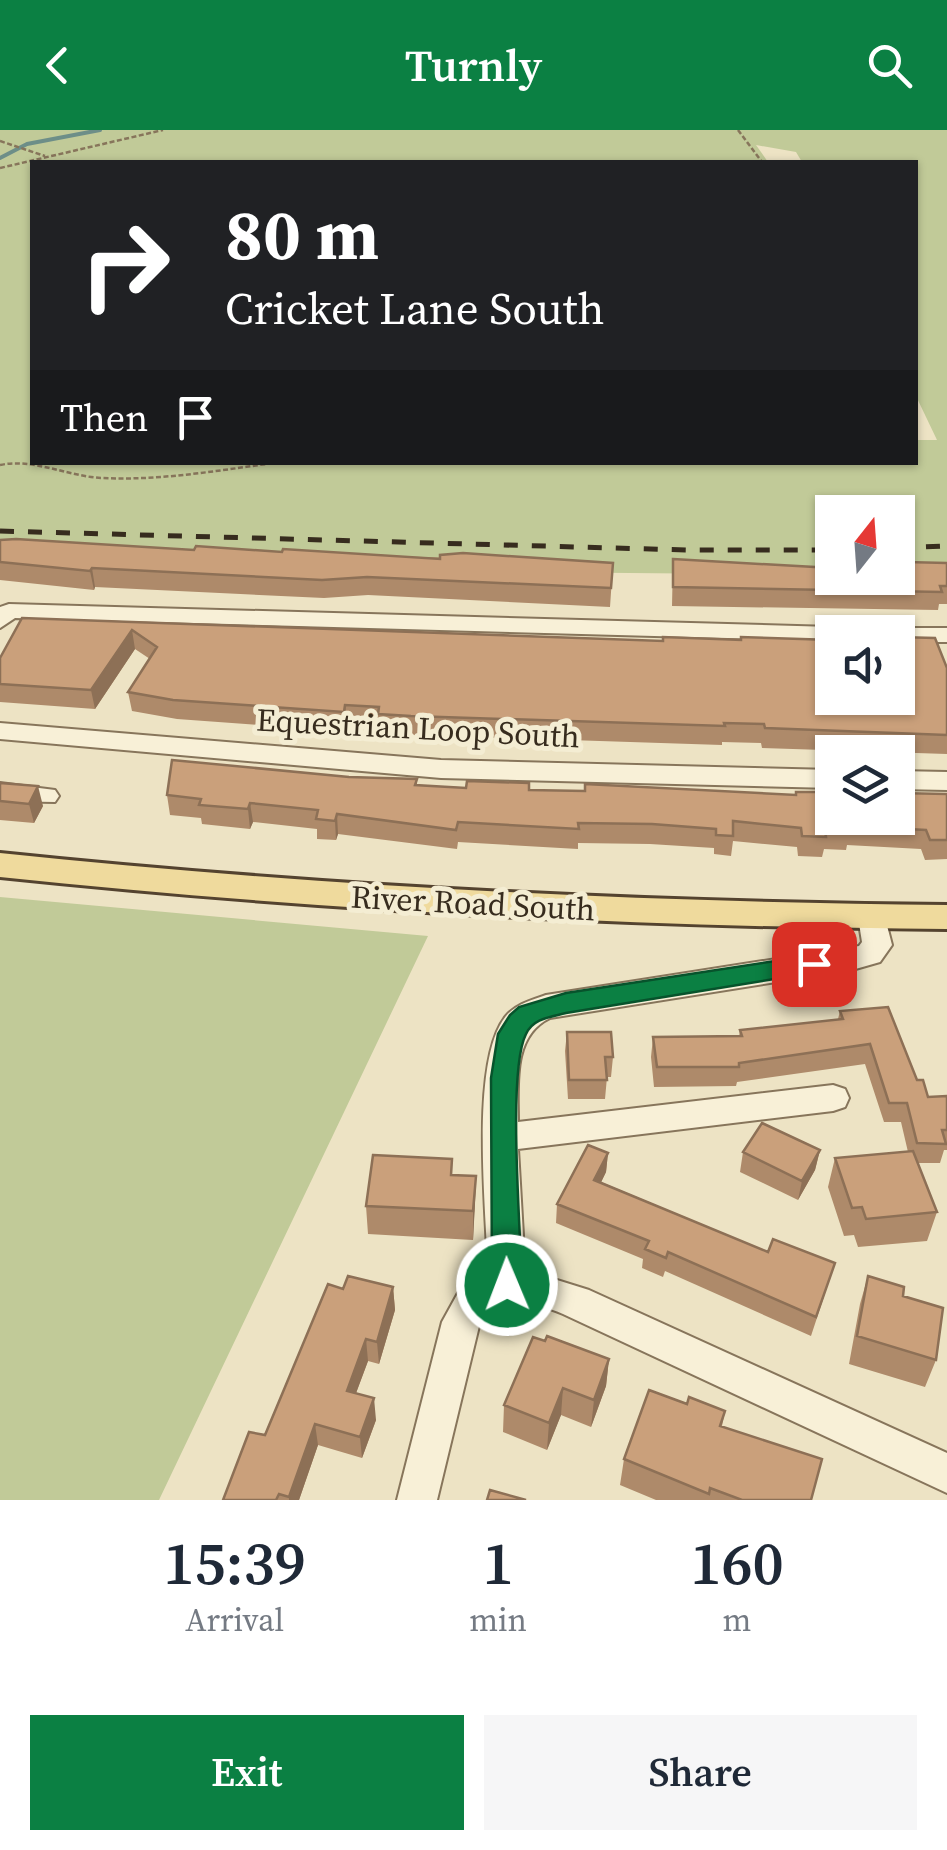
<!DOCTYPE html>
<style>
:root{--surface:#fff;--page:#f6f6f7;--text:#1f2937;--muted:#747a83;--accent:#0b8043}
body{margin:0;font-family:"Source Serif 4",serif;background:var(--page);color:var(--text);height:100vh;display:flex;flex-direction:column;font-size:38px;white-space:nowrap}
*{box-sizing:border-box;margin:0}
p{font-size:32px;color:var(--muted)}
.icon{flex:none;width:55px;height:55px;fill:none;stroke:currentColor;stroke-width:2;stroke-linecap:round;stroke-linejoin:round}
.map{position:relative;height:1370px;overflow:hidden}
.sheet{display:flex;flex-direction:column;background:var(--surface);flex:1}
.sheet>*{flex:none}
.top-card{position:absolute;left:30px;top:30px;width:888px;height:305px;border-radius:0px;box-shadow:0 2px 8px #0004;background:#202124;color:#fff;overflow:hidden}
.needle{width:65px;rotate:17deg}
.buttons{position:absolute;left:815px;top:365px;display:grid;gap:20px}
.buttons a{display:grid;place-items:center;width:100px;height:100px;border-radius:0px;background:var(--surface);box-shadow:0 2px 8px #0004;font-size:50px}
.pin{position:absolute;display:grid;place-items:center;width:85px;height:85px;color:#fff;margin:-42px;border-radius:20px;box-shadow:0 5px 15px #0006}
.me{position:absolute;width:110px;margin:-55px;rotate:359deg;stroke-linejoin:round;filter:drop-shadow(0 0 8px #0008)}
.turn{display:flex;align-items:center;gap:35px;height:210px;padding:0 30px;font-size:45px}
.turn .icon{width:130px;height:130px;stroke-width:2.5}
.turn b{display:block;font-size:70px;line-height:85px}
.then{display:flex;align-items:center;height:95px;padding:0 30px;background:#0003;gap:20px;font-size:38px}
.eta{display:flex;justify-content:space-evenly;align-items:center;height:170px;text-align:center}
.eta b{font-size:60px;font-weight:600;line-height:70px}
.cta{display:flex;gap:20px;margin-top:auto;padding:20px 30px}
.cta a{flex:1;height:115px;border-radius:0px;background:var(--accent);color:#fff;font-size:40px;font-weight:600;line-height:115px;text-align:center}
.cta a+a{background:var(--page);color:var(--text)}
header{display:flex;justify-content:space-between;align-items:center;height:130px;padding:0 30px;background:var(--accent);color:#fff;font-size:45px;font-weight:600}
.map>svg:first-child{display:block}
.green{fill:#c1ca98;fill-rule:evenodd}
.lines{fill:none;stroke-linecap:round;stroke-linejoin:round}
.stream{stroke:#6d8e88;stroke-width:4}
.minor-casing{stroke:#87755b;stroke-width:4}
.major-casing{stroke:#54432f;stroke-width:6}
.path{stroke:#87755b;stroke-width:2.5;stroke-dasharray:5 2.5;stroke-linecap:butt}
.minor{fill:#f8f0d7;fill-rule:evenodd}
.major{fill:#efda9d;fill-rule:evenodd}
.rail{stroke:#372c1e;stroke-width:5;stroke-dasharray:14 14;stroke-linecap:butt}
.wall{fill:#ae8a6a}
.shaded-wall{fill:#8d7056}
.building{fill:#caa07b;stroke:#8d7056;stroke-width:2.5}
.route{fill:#0b8043;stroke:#07532c;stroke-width:2.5}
.labels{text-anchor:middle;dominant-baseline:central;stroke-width:10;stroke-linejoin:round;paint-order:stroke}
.street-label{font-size:32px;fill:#372c1e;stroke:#f4edd3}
</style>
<header><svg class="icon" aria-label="back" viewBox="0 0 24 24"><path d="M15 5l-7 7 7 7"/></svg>Turnly<svg class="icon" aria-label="search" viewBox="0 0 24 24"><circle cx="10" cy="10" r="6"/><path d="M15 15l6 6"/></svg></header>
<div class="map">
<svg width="947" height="1370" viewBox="0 0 947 1370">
<rect width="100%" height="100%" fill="#ede3c4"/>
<path class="green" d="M 0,0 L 947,0 L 947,441 L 898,443 L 898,382 L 832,382 L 832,445 L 522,442 L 0,425 ZM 756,15 L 796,22 L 802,32 L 915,32 L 915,264 L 937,310 L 917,310 L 915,288 L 915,332 L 32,332 L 32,32 L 768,32 Z
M 0,767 L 428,806 L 159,1370 L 0,1370 Z"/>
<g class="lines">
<path class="stream" d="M 0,28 L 27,14 L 100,0"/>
<defs>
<path id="minor" d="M 9,474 L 832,497 L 843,502 L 832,502 L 832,511 L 15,488 L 0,498 L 0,477 Z
M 898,498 L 947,498 L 947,512 L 898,512 L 898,502 L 888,502 Z
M 0,593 L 441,630 L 832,640 L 832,658 L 441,648 L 0,609 Z
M 898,641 L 947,642 L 947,660 L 898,659 Z
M 0,653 L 55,660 L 59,666 L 55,672 L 0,671 Z
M 873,776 L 883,780 L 892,815 L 880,832 L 852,840 L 550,888 C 512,906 518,955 518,992 L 833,955 L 845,959 L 849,968 L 845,977 L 833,981 L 518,1019 L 525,1140 L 589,1160 L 947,1323 L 947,1363 L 563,1184 C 531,1171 499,1162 479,1196 L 437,1370 L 397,1370 L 442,1192 L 458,1163 L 488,1144 C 487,1085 469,931 506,886 C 516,874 532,870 546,865 L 859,816 L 862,812 L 858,787 L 863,780 Z"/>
<path id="major" d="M 0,723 C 315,756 630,772 947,775 L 947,799 C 630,797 315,780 0,747 Z"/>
</defs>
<use href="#minor" class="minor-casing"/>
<use href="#major" class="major-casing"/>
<path class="path" d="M 738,0 L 762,32
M 0,11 L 45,26
M 0,38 L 163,0
M 0,335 C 33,328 67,346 101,348 C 161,351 221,340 281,332"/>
<use href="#minor" class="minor"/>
<use href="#major" class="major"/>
<path class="rail" d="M 0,401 L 686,420 L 832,420
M 898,418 L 947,416"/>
</g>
<path class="wall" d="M 0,410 L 194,420 L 613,433 L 610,477 L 368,465 L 324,468 L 95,457 L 94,460 L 0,450 Z
M 673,429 L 904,442 L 906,432 L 947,433 L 947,474 L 939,474 L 938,480 L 672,476 Z
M 22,488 L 947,538 L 947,624 L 762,618 L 761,613 L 722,612 L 722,615 L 411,605 L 379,603 L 378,596 L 347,594 L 345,601 L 177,589 L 132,581 L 128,562 L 150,529 L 135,519 L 95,579 L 0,572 L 0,528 Z
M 349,647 L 417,649 L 417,655 L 529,660 L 795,665 L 796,662 L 947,664 L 947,729 L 925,730 L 921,719 L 847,715 L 846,720 L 824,719 L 822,727 L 798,726 L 797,717 L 733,711 L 731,726 L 714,724 L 714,718 L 650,714 L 578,713 L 578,719 L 458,712 L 457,719 L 338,704 L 336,710 L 317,709 L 317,699 L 253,692 L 250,699 L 202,694 L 201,688 L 170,685 L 167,665 Z
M 0,653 L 43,676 L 34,693 L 0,690 Z
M 840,881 L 917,950 L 928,967 L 947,966 L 947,1020 L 944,1020 L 940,1033 L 918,1033 L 937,1082 L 927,1111 L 858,1117 L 854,1105 L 844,1106 L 828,1057 L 835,1028 L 908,1022 L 901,992 L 884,992 L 865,934 L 737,952 L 736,956 L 654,957 L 651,927 L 653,907 L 739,907 L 740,900 L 838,889 Z
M 567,902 L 613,927 L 611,947 L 607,947 L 605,969 L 568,969 L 565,921 Z
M 820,1020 L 815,1040 L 798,1070 L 740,1042 L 743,1022 Z
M 608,1023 L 606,1042 L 601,1052 L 768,1122 L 835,1133 L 811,1206 L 665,1141 L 663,1147 L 642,1138 L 643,1129 L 556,1093 L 557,1074 Z
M 452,1029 L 452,1045 L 476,1046 L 473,1110 L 368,1104 L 366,1076 Z
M 868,1146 L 936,1230 L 925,1257 L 849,1234 L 860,1174 Z
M 393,1157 L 395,1180 L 379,1234 L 368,1231 L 356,1263 L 376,1290 L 362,1328 L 318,1315 L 299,1370 L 223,1370 L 265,1305 Z
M 545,1211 L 609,1229 L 606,1256 L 591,1297 L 561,1285 L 547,1320 L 503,1302 L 504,1275 Z
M 687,1274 L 725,1281 L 722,1296 L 811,1370 L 656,1370 L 620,1355 L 624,1329 Z"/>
<path class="shaded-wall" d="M 92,438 L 95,457 L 94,460 L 90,441 Z
M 132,500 L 135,519 L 95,579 L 91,560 Z
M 345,575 L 347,594 L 345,601 L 344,582 Z
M 38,656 L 43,676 L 34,693 L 29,674 Z
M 250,673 L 253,692 L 250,699 L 248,679 Z
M 337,684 L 338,704 L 336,710 L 335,691 Z
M 820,1020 L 815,1040 L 798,1070 L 802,1051 Z
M 608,1023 L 606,1042 L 593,1069 L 594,1050 Z
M 476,1046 L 475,1074 L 473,1110 L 473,1081 Z
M 393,1157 L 395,1180 L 379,1234 L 377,1212 Z
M 366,1209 L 368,1231 L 349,1282 L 347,1261 Z
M 609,1229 L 606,1256 L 591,1297 L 594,1270 Z
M 563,1258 L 561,1285 L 547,1320 L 549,1293 Z
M 374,1268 L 376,1290 L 362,1328 L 360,1307 Z
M 315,1294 L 318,1315 L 299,1370 L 289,1370 L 289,1367 Z"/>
<path class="building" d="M 16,409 L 194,420 L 196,416 L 282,422 L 283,419 L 440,429 L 440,425 L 463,423 L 613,433 L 611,458 L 367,447 L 322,450 L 92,438 L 90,441 L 0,432 L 0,410 Z
M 673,429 L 832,438 L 832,448 L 898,448 L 898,442 L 909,442 L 906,432 L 947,433 L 947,456 L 940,456 L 942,462 L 673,457 Z
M 22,488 L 663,511 L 663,507 L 741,510 L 741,507 L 832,510 L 832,568 L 898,568 L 898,507 L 935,508 L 947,538 L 947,605 L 765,598 L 764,594 L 724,593 L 725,596 L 411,586 L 378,584 L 379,577 L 345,575 L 344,582 L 173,570 L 128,562 L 157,517 L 132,500 L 91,560 L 0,554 L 0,528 Z
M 172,630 L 349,647 L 417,649 L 415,655 L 466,658 L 467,651 L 529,653 L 529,660 L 585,661 L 585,654 L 796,665 L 796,662 L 832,662 L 832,688 L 898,688 L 898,663 L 947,664 L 947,710 L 930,710 L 926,700 L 849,696 L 850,701 L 825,700 L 826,707 L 802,706 L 801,698 L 733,691 L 733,706 L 716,705 L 716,699 L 652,694 L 578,693 L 579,699 L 458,692 L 456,700 L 337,684 L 335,691 L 316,689 L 318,680 L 250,673 L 248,679 L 199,675 L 201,669 L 167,665 Z
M 0,653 L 38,656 L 29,674 L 0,671 Z
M 888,877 L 917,950 L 923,950 L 928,967 L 947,966 L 947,1000 L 942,1000 L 946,1014 L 917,1013 L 907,973 L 889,973 L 870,914 L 739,933 L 739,937 L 657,937 L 653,907 L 742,906 L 740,900 L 843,889 L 840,881 Z
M 567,902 L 611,902 L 613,927 L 605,927 L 607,950 L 569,950 Z
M 762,993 L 820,1020 L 802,1051 L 743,1022 Z
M 588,1015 L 608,1023 L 594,1050 L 768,1122 L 773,1109 L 835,1133 L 816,1187 L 668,1122 L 666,1128 L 645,1119 L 649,1111 L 557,1074 Z
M 913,1021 L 937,1082 L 866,1089 L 862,1077 L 852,1078 L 835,1028 Z
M 373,1025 L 452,1029 L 451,1045 L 476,1046 L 473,1081 L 366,1076 Z
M 348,1146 L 393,1157 L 377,1212 L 366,1209 L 347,1261 L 374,1268 L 360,1307 L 315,1294 L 289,1367 L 279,1364 L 276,1370 L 223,1370 L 249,1302 L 265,1305 L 328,1154 L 343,1159 Z
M 868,1146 L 904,1157 L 903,1166 L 943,1178 L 936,1230 L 857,1206 Z
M 547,1206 L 609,1229 L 594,1270 L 563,1258 L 549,1293 L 504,1275 L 533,1207 L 545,1211 Z
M 649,1260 L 687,1274 L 689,1267 L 725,1281 L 720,1296 L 822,1329 L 811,1370 L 742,1370 L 710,1358 L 709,1364 L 624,1329 Z
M 490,1360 L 526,1370 L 487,1370 Z"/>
<path class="route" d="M 814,825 L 823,828 L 827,834 L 823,841 L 566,883 C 551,887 533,888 526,904 C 507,941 521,1105 522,1155 L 518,1165 L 507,1169 L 496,1165 L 492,1155 L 491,948 L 498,904 L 510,885 L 519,877 L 566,863 Z"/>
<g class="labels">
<g class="street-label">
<text transform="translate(418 598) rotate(3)">Equestrian Loop South</text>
<text transform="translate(473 773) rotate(3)">River Road South</text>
</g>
</g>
</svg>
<div class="buttons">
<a><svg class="needle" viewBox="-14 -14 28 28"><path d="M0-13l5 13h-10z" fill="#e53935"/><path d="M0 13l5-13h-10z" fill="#747a83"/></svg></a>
<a><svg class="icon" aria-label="sound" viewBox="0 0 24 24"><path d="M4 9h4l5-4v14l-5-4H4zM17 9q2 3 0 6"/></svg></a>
<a><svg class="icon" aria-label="layers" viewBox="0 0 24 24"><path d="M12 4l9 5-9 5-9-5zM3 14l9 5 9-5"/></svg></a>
</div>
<div class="pin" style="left:814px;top:834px;background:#d93025"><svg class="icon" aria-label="arrive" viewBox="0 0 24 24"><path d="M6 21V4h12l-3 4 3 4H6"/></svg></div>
<svg class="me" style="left:507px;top:1155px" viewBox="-20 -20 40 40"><circle r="17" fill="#0b8043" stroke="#fff" stroke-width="3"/><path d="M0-11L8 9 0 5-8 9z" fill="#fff"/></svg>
<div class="top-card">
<div class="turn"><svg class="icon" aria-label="right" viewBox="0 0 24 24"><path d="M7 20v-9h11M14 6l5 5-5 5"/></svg><div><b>80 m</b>Cricket Lane South</div></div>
<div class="then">Then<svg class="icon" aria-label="arrive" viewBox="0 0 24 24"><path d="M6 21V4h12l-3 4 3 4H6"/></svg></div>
</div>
</div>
<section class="sheet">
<div class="eta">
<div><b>15:39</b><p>Arrival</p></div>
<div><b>1</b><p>min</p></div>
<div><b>160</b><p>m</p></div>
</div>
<div class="cta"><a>Exit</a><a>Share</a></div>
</section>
